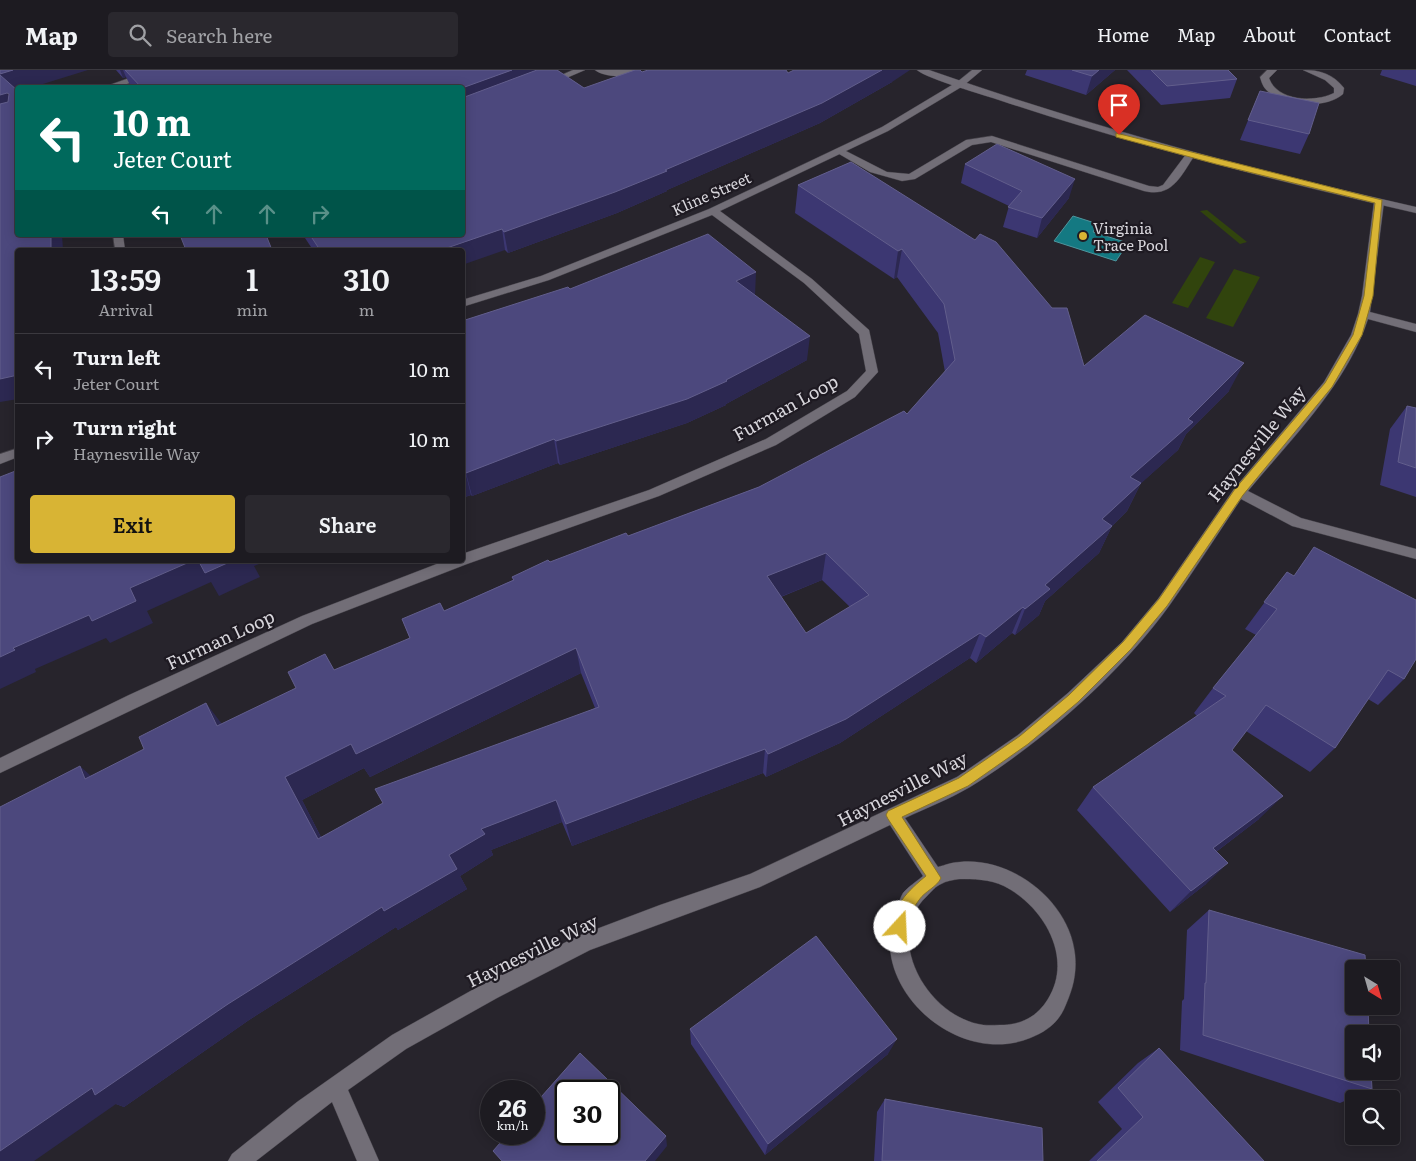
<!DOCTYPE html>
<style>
:root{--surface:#1d1b21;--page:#2a282e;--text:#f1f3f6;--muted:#a0a1a5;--line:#3b393f;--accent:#d8b434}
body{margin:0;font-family:Literata,serif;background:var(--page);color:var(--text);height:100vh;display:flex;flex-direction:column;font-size:19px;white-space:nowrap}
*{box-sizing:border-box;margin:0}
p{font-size:16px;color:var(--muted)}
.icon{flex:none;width:28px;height:28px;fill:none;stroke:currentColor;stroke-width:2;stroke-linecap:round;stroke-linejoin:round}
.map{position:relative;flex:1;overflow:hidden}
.side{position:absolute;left:15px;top:178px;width:450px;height:315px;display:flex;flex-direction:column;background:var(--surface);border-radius:5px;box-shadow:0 2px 12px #0003,0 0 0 1px var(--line)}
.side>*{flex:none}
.guide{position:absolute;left:15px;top:15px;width:450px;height:152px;border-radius:5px;box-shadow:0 2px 12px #0003,0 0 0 1px var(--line);background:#00695c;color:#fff;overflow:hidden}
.needle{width:32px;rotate:143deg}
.buttons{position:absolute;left:1345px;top:890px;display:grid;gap:10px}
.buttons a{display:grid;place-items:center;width:55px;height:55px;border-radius:5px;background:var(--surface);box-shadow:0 2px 12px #0003,0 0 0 1px var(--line);font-size:25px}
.speed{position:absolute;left:480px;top:1010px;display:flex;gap:10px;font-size:25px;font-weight:700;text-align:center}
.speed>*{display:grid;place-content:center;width:65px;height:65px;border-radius:50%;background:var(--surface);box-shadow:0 2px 12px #0003,0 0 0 1px var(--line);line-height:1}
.speed small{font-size:12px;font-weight:400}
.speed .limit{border:2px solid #111;border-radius:8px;background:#fff;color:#111}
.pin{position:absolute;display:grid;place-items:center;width:42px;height:42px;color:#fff;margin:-51px -21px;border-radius:50% 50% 50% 0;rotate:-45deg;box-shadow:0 0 5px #0007}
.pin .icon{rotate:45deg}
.me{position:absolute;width:55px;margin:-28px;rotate:20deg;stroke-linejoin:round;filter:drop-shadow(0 0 4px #0008)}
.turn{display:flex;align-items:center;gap:18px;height:105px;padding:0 15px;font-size:22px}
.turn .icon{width:65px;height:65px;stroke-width:2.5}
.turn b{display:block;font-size:35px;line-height:42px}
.lanes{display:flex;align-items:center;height:48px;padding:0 15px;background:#0003;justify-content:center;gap:25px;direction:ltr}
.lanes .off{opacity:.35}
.eta{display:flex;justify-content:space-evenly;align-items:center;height:85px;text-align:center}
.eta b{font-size:30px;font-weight:600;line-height:35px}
.button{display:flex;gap:10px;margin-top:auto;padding:10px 15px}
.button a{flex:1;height:58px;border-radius:5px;background:var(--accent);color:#111;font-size:20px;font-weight:600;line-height:58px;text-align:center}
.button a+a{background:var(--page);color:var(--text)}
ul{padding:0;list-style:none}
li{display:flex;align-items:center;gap:15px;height:70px;padding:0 15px;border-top:1px solid var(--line)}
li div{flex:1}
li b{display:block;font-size:19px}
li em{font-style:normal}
header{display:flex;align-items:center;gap:30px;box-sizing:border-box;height:70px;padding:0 25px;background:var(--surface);border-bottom:1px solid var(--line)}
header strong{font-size:24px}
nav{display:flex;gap:28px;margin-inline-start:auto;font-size:18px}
.search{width:350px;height:45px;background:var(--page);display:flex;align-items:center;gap:12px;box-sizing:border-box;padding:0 18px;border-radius:5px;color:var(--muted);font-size:19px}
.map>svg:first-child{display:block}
.green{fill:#31440d}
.water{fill:#147982;stroke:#4e959d}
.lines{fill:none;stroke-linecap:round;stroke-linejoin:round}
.service-casing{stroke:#444148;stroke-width:1}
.minor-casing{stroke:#444148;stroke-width:1}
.tertiary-casing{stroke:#444148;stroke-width:1}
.service{fill:#726e77;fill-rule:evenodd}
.minor{fill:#726e77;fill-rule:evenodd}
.tertiary{fill:#726e77;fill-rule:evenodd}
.wall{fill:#3c3772;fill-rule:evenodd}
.shaded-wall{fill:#2c2851}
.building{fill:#4c487d;stroke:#625e8c;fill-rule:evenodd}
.route{fill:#d8b434;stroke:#8c7522}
.poi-dot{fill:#d8b434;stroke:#1e1a22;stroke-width:2}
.labels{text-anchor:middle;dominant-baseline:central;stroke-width:4.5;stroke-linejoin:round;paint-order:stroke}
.far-street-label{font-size:15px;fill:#d7d5db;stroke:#1e1a22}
.far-poi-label{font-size:15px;fill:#d7d5db;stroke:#1e1a22;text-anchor:start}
.street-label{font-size:18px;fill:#d7d5db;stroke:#1e1a22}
</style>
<header>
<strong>Map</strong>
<div class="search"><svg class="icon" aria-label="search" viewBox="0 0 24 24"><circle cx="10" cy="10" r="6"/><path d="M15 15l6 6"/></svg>Search here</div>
<nav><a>Home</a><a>Map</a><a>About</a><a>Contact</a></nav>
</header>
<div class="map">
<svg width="1416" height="1091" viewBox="0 0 1416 1091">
<rect width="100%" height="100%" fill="#27242c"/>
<path class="green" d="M 1207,140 L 1247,172 L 1240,174 L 1200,141 Z
M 1200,187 L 1215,192 L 1188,238 L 1172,233 Z
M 1234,199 L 1260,207 L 1233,257 L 1206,248 Z"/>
<path class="water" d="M 1073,146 L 1098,154 L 1093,162 L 1128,173 L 1116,191 L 1054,171 Z"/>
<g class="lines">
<defs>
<path id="service" d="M 992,66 L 1149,116 L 1158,117 L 1163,115 L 1187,83 L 1190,82 L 1195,85 C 1181,105 1173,128 1144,121 L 991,72 L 972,75 L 915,109 L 902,111 L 870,102 L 834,81 L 836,79 L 842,79 L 887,102 L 909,104 L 966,70 Z"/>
<path id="minor" d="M 152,0 L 165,0 L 116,18 L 101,18 Z
M 573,0 L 585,0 L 550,15 L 547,16 L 543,13 Z
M 595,0 L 641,0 C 631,8 605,8 595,0 Z
M 972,0 L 982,0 L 963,16 L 888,61 L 720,141 L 812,209 L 869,260 L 878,302 L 855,327 L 776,375 L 659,426 L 467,494 L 312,554 L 0,703 L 0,688 L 129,625 L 302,546 L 447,490 L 462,490 L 462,484 L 649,420 L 766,369 L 847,321 L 866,301 L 859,264 L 804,213 L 712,145 L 549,210 L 462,237 L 462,230 L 541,206 L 709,139 L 882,57 L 957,12 Z
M 1267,0 L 1277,0 L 1269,8 C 1277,31 1314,33 1334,23 L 1334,18 L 1325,10 L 1303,0 C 1320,0 1333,4 1344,18 L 1343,24 C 1326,39 1288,36 1270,23 C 1264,19 1262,14 1260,7 Z
M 1379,129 L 1384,132 L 1370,242 L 1416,254 L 1416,262 L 1368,249 C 1347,314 1291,369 1248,421 L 1301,448 L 1416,479 L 1416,489 L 1292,456 L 1241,429 C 1217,465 1194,501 1169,536 C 1120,604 1041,673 970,717 C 950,729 926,738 905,748 L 938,797 C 945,795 953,792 960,792 C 1013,787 1070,832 1075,885 C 1077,906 1072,921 1064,939 C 1057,954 1045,962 1030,968 C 957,998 865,916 896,841 C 898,835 900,828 903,823 C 908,817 917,811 923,806 L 890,755 L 760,817 L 590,880 L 497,928 L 406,979 L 348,1020 L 379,1091 L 357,1091 L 332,1032 L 256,1091 L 228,1091 L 232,1084 L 297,1032 L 392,965 L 483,914 L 578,866 L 660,835 L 750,804 L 957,707 L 1018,665 L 1068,623 L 1122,572 L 1158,529 L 1234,419 L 1324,312 L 1351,265 L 1358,244 L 1362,226 L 1374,132 ZM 959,809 C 973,809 990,809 1004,816 C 1043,836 1074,887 1048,929 C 1037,947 1021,955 1000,955 C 993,955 985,956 978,954 C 926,943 883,867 927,826 C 931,822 936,816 941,814 C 946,811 953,810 959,809 Z
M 113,165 L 123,165 L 125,180 L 115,180 Z
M 18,378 L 18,387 L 0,394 L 0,384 Z"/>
<path id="tertiary" d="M 917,0 L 929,0 C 1089,56 1251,100 1416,137 L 1416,143 C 1276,111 1138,76 1002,31 C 985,25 927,9 917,0 Z"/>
</defs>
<use href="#service" class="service-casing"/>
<use href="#minor" class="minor-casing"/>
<use href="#tertiary" class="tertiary-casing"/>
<use href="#service" class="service"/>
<use href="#minor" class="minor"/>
<use href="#tertiary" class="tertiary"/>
</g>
<path class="wall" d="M 116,0 L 557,0 L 584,18 L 642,2 L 788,3 L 892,12 L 820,53 L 667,120 L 667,121 L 617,143 L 508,183 L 505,180 L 313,180 L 303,165 L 462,165 L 462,18 L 132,18 L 130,15 L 126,7 L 123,8 Z
M 1027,0 L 1115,0 L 1086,25 L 1025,5 Z
M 1127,0 L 1228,0 L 1237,9 L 1230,28 L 1161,35 Z
M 1382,0 L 1416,0 L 1416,16 L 1380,5 Z
M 1260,21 L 1309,64 L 1300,84 L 1240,70 Z
M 851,92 L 1084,296 L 1229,321 L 1186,364 L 1178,380 L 1141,413 L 1127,441 L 1112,456 L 1099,483 L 1045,531 L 1039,545 L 1015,565 L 1012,563 L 976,593 L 970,588 L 840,673 L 766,707 L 763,703 L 572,776 L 562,752 L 491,780 L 493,785 L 460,806 L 467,819 L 398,860 L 396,857 L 249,950 L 124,1037 L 116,1034 L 91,706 L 222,654 L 334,600 L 410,569 L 402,549 L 444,541 L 513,510 L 512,507 L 550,492 L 628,466 L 759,417 L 907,344 L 945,302 L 938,263 L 897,207 L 894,209 L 795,143 L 798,115 ZM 822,510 L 850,537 L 806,563 L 781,527 ZM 581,603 L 595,638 L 321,767 L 302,730 L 364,698 L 370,707 Z
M 965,94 L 1069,128 L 1037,168 L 1003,157 L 1009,136 L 961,113 Z
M 570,219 L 755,225 L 807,290 L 726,334 L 726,335 L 687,353 L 560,395 L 558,393 L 472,426 L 471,425 L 462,428 L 462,251 Z
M 1407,336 L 1416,338 L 1416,427 L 1380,415 L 1390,359 Z
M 1287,502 L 1404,609 L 1378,635 L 1368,629 L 1335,678 L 1310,702 L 1246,661 L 1232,680 L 1259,749 L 1216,782 L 1206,814 L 1170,842 L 1077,740 L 1093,717 L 1197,646 L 1194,643 L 1213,618 L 1256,565 L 1245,559 Z
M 1209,840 L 1372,1019 L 1340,1033 L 1180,980 L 1182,931 L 1184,929 L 1187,860 Z
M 690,959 L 888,984 L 765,1085 L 691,974 Z
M 1159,978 L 1264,1091 L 1089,1091 L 1122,1059 L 1098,1032 L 1138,993 Z
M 885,1029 L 1043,1091 L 874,1091 L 877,1042 Z"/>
<path class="shaded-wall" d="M 13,0 L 88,0 L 30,18 L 18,18 L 18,21 L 0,6 L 0,4 Z
M 120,0 L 123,0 L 126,7 L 123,8 Z
M 512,0 L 543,0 L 462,39 L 462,18 Z
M 882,0 L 910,0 L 892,12 L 820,53 L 667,120 L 667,121 L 617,143 L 508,183 L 504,162 L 665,100 Z
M 1099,0 L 1115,0 L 1086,25 L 1092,6 Z
M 7,23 L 17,42 L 0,48 L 0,25 Z
M 1075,109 L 1069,128 L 1037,168 L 1042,148 Z
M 502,159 L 505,180 L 462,195 L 462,180 L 441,180 Z
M 51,165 L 62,165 L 63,180 L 51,180 Z
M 902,179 L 897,207 L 894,209 L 898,181 Z
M 756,202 L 755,226 L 736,211 Z
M 810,266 L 807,290 L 726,334 L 726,335 L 687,353 L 560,395 L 556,371 L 726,310 Z
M 1244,293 L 1229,321 L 1186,364 L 1178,380 L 1117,435 L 1130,407 Z
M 18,305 L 18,329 L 0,332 L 0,309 Z
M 554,369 L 558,393 L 472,426 L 466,403 Z
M 465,401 L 471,425 L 462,428 L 462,402 Z
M 1141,413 L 1127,441 L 1107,461 L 1112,456 L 1099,483 L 1045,531 L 1039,545 L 1015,565 L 1025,539 L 1045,515 L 1102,449 Z
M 826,483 L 822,510 L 765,533 L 767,506 Z
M 194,490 L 269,490 L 254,496 L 260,507 L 219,526 L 211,512 L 147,541 L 153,553 L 110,573 L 106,568 L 35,599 L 36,602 L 0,619 L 0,587 L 13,578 L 130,518 Z
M 1023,537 L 1012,563 L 976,593 L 986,567 Z
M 980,563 L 970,588 L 840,673 L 766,707 L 768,684 Z
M 576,578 L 581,603 L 370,707 L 364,698 L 302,730 L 333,791 L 318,769 L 285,707 L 351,674 Z
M 206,633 L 225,658 L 217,656 Z
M 765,679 L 763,703 L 572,776 L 566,754 Z
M 80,696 L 105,719 L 85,709 Z
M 1283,726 L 1259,749 L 1192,800 L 1213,778 Z
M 556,730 L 562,752 L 491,780 L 493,785 L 460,806 L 467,819 L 398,860 L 396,857 L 249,950 L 124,1037 L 116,1034 L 34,1091 L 0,1091 L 0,1081 L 92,1018 L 228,934 L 449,785 L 481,759 Z
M 1228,793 L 1206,814 L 1170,842 L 1191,821 Z
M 897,969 L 888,984 L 765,1085 L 768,1074 Z
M 666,1066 L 667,1076 L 655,1091 L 645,1091 Z"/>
<path class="building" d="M 0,0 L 13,0 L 0,4 Z
M 125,0 L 512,0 L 462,18 L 142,18 Z
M 537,0 L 557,0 L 584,18 L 635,0 L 640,0 L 642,2 L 648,0 L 786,0 L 788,3 L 794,0 L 882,0 L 822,33 L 665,100 L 667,101 L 615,122 L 504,162 L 502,159 L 441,180 L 320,180 L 310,165 L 462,165 L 462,28 Z
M 1072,0 L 1099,0 L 1092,6 Z
M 1151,0 L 1228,0 L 1237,9 L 1167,16 Z
M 0,5 L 18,21 L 18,165 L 51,165 L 51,180 L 18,180 L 18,305 L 0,309 L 0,34 L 8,32 L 9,24 L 7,23 L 0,25 Z
M 1260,21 L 1319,33 L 1309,64 L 1248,50 Z
M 997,74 L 1075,109 L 1042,148 L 1008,137 L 1022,121 L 965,94 Z
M 851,92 L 975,170 L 980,164 L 996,172 L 1052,238 L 1067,238 L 1084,296 L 1145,245 L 1244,293 L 1188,349 L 1193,352 L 1130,407 L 1141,413 L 1102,449 L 1112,456 L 1045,515 L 1050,519 L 1025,539 L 1023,537 L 986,567 L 980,563 L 846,649 L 768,684 L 765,679 L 566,754 L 556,730 L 481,759 L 485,764 L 449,785 L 457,799 L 384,841 L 382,837 L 228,934 L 95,1025 L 92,1018 L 0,1081 L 0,737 L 80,696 L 85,709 L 144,679 L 139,667 L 206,633 L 217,656 L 296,618 L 288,602 L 325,584 L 334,600 L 410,568 L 402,549 L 440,533 L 444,541 L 514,510 L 512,507 L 548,490 L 550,492 L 626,463 L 628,466 L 759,417 L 904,341 L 907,344 L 955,290 L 944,234 L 902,179 L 898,181 L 798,115 ZM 826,483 L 869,525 L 806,563 L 767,506 ZM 576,578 L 599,637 L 375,719 L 383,733 L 318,769 L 285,707 L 351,674 L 356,684 Z
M 708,164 L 756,202 L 736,211 L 810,266 L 726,310 L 727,311 L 687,329 L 556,371 L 554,369 L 466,403 L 465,401 L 462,402 L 462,251 L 568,217 L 570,219 Z
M 180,165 L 266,165 L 272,180 L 186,180 Z
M 1407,336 L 1416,338 L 1416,398 L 1398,392 Z
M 18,400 L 18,490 L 194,490 L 130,518 L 136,531 L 92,551 L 89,545 L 13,578 L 15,580 L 0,587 L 0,407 Z
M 1314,477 L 1416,530 L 1416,589 L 1404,609 L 1388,600 L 1335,678 L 1266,635 L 1232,680 L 1283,726 L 1213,778 L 1228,793 L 1191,821 L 1093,717 L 1226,626 L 1213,618 L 1277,539 L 1264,532 L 1287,502 L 1294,506 Z
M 198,490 L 234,490 L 205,503 Z
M 1209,840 L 1365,885 L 1366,899 L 1354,899 L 1354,936 L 1368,936 L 1369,964 L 1354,964 L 1354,1001 L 1371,1001 L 1372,1019 L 1203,965 L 1205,913 L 1206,913 Z
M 816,866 L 897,969 L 768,1074 L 690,959 Z
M 1159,978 L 1264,1091 L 1097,1091 L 1143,1047 L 1118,1018 Z
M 580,983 L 666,1066 L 645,1091 L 502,1091 L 493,1081 L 508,1064 L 534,1064 L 534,1035 ZM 566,1021 L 609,1021 L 609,1064 L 566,1064 Z
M 885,1029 L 1042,1058 L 1043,1091 L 882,1091 Z"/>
<path class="route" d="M 1116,63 L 1382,130 L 1373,226 L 1362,265 L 1332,317 L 1243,425 L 1167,536 L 1131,579 L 1078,632 L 1028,674 L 968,716 L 902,747 L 941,808 C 937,817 925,821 919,830 C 910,842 910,849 905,862 L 900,864 L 895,862 C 886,841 911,818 926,806 L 888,749 L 886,745 L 888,741 L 959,708 L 1020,666 L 1069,625 L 1123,572 L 1159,529 L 1235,419 L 1325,313 L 1353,265 L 1364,226 L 1375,133 L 1216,94 L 1116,67 Z"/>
<circle class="poi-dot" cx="1083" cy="166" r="5"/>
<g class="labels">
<g class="far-street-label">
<text transform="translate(711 123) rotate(-24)">Kline Street</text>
</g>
<g class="far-poi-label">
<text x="1093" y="157">Virginia<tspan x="1093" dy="17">Trace Pool</tspan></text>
</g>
<g class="street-label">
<text transform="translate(785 337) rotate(-29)">Furman Loop</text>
<text transform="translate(1256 373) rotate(-51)">Haynesville Way</text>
<text transform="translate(220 569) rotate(-25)">Furman Loop</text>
<text transform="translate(902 718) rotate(-27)">Haynesville Way</text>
<text transform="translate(532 880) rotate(-26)">Haynesville Way</text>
</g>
</g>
</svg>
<div class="buttons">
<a><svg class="needle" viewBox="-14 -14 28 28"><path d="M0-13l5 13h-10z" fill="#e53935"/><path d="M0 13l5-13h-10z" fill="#a0a1a5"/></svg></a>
<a><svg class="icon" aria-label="sound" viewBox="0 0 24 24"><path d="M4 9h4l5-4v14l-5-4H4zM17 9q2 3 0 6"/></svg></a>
<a><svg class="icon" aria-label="search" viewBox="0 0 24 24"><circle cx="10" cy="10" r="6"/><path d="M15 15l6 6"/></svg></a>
</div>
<div class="speed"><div>26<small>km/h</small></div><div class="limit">30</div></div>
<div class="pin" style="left:1119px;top:65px;background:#d93025"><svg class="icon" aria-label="arrive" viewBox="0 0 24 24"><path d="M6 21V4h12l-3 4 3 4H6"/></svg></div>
<svg class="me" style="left:900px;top:857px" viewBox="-20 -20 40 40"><circle r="19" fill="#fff"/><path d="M0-13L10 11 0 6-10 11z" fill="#d8b434"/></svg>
<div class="guide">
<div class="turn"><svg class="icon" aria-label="left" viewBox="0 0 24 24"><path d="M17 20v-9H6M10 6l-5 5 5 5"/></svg><div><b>10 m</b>Jeter Court</div></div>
<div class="lanes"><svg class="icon" aria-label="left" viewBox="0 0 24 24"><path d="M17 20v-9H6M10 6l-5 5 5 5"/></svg><svg class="icon off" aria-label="ahead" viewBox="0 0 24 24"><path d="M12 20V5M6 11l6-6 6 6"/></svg><svg class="icon off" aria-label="ahead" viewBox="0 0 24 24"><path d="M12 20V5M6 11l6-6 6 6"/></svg><svg class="icon off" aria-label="right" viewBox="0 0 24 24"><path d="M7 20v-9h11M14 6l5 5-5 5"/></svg></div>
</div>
<section class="side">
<div class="eta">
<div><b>13:59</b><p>Arrival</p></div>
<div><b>1</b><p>min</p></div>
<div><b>310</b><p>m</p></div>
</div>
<ul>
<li><svg class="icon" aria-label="left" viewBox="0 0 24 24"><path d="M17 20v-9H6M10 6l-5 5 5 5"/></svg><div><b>Turn left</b><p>Jeter Court</p></div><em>10 m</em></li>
<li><svg class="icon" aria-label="right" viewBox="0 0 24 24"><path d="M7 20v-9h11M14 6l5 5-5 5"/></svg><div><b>Turn right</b><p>Haynesville Way</p></div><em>10 m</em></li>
</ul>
<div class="button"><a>Exit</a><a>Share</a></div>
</section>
</div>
